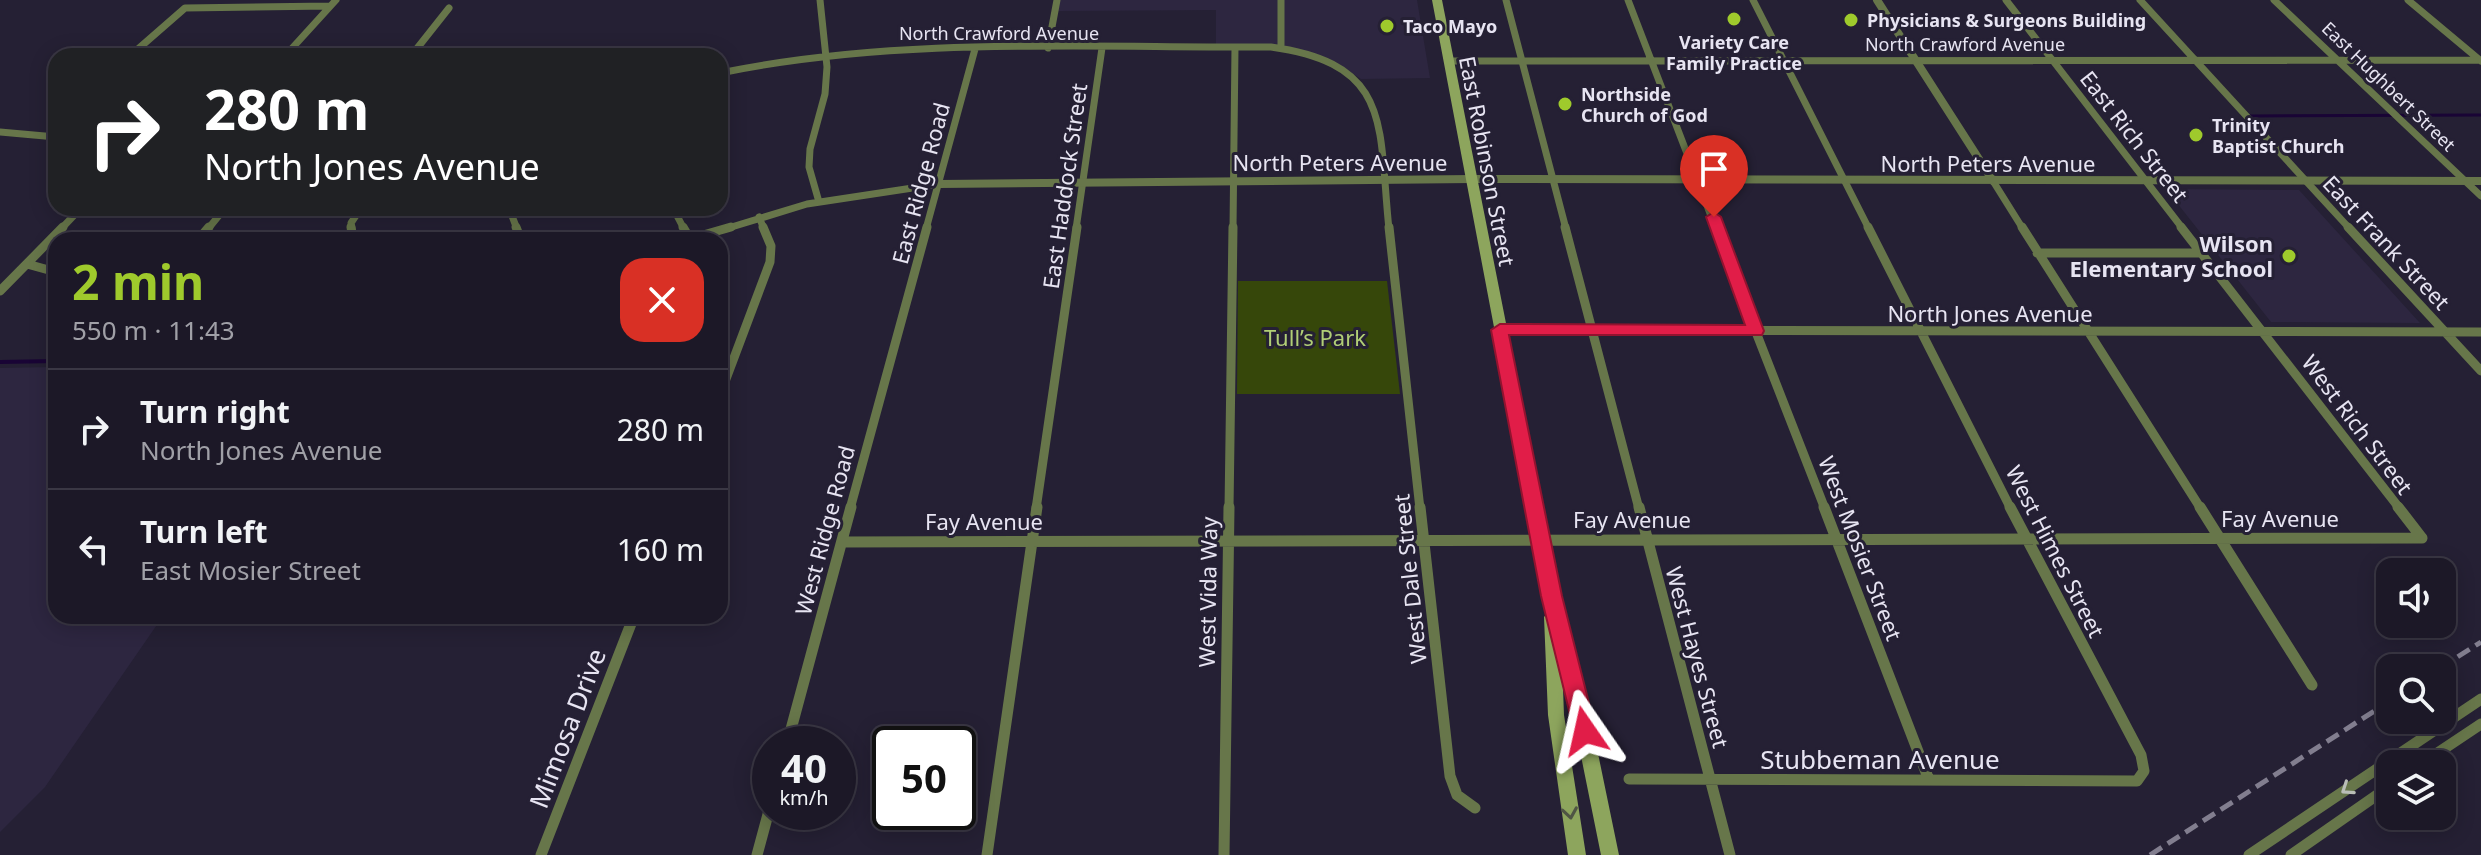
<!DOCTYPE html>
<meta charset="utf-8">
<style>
:root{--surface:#1c1827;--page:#25212f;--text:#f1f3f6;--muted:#a0a0a7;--line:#3a3744;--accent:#9fca2c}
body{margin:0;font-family:"Noto Sans",sans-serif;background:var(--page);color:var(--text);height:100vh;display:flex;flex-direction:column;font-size:30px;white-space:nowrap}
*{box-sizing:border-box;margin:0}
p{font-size:26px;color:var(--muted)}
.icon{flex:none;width:44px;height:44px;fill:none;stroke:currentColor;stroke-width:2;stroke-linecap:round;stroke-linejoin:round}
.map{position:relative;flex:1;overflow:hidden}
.sheet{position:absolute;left:48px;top:232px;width:680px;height:392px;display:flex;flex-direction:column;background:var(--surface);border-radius:24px;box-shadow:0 4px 20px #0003,0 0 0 2px var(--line)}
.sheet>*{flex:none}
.guide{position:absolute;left:48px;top:48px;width:680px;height:168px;border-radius:24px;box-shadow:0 4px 20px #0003,0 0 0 2px var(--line);background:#202124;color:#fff;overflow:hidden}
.controls{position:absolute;left:2376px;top:558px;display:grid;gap:16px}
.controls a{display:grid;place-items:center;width:80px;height:80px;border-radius:16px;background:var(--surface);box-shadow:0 4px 20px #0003,0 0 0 2px var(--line);font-size:40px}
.speed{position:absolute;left:752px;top:726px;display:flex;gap:16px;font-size:40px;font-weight:700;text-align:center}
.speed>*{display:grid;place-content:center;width:104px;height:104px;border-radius:50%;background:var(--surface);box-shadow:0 4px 20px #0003,0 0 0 2px var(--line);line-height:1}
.speed small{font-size:20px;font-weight:400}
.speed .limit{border:4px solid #111;border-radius:12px;background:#fff;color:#111}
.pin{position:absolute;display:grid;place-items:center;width:68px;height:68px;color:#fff;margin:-82px -34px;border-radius:50% 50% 50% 0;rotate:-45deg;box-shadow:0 0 8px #0007}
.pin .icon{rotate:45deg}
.me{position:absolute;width:88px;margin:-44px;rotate:349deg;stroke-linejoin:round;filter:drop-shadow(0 0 6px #0008)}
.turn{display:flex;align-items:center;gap:28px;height:168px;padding:0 24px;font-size:36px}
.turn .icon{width:104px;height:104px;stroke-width:2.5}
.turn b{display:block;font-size:56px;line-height:68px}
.round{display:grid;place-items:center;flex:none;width:84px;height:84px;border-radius:24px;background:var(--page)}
.summary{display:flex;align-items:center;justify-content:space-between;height:136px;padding:0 24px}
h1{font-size:48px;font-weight:700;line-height:60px;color:var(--accent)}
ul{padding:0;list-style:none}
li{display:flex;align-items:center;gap:24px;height:120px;padding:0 24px;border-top:2px solid var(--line)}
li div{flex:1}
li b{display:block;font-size:30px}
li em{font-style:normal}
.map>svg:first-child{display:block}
.built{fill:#2d2640}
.green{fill:#36470a}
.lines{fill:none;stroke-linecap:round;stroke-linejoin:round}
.stream-far1{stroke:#190435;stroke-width:3}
.stream{stroke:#190435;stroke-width:4}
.minor-far2{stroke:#67764a;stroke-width:7}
.minor-far1{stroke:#67764a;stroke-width:9}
.minor{stroke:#67764a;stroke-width:11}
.tertiary{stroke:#67764a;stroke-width:8}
.secondary{fill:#8da55d;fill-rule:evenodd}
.rail{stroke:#827e8f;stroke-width:5;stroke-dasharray:14 7;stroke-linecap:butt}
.oneway{stroke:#babeb7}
.oneway2{stroke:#4f5544}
.route{fill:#e11d48;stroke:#92132f;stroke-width:2}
.poi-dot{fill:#9fca2c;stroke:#252034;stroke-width:3}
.labels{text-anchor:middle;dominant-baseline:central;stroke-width:6;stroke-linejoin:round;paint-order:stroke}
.far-poi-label{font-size:18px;font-weight:bold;fill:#e7e4f2;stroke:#252034;text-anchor:start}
.far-street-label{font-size:18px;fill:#e7e4f2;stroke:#252034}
.street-label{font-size:22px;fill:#e7e4f2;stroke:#252034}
.poi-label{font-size:22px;font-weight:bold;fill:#e7e4f2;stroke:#252034;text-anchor:end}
.park-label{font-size:22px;fill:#b1ce76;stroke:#252034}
.near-street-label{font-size:26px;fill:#e7e4f2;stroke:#252034}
</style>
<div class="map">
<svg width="2481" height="855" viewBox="0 0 2481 855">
<rect width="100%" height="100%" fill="#252034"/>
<path class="built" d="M 1060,0 L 1417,0 L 1430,78 L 1361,79 L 1335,62 L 1291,48 L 1216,46 L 1216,10 L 1057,11 Z
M 2166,189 L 2299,190 L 2420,323 L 2271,322 Z
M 56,367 L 56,616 L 163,616 L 45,787 L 0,832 L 0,368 Z"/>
<path class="green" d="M 1238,281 L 1387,281 L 1400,394 L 1237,394 Z"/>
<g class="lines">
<path class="stream-far1" d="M 2250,116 L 2481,115"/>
<path class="stream" d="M 0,362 L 56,361"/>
<path class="minor-far2" d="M 1281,0 L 1281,48
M 1506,0 L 1566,229
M 1628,0 L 1716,229
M 1753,0 L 1869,229
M 2006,0 L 2183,229
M 2140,0 L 2350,229
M 2274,0 L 2481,196
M 2408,0 L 2481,61
M 1048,48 L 1057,0
M 130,56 L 185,8 L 330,6
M 285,56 L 336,0
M 411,56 L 449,8
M 1449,61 L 2481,60
M 720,73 C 900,36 1088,48 1271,47 C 1394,64 1378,127 1389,229
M 0,132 L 56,137
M 1993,181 L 2023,229
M 819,202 L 809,167 L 810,149 L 825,94 L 827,67 L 820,0
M 509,208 L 517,229
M 673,208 L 684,229
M 759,217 L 764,229
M 61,229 L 81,208
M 208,229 L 225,208
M 352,229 L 351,223 L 361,208
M 725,229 L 807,204 L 939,184
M 926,229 L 975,49
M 1076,229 L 1102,48
M 1233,229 L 1235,47"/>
<path class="minor-far1" d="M 351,227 L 353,240
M 516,227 L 521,240
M 683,227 L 690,239
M 1389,227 L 1420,509
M 1565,227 L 1639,509
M 1715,227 L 1825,509
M 1868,227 L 2011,509
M 2022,227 L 2201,509
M 2181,227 L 2400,509
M 2348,227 L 2481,371
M 198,240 L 209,227
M 686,240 L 731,227
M 2037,253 L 2204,253
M 27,264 L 56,272
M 0,291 L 63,227
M 1500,330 L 2481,332
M 720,395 L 770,262 L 771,246 L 763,227
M 850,509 L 927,227
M 1036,509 L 1077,227
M 1229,509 L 1233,227"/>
<path class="minor" d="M 1420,507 L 1450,776 L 1457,795 L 1475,808
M 1639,507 L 1730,855
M 1824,507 L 1929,780
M 2200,507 L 2312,685
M 2398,507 L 2422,538
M 842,542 L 2422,538
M 787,744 L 851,507
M 2421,764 L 2481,724
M 1629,779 L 2137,781 L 2144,771 L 2141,755 L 2010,507
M 541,855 L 634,616
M 757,855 L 770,807
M 987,855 L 1037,507
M 1224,855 L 1229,507
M 2249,855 L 2481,699
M 2291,855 L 2390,786"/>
<path class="tertiary" d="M 1877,0 L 1993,181
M 939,184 L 1472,179 L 2481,181"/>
<path class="secondary" d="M 1432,0 L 1442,0 L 1560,596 L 1582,676 L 1619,855 L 1601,855 L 1562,662 L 1564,715 L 1586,855 L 1568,855 L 1548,715 L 1544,617 L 1548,612 Z"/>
<path class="rail" d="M 2440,668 L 2481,642
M 2150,855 L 2390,701"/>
</g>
<defs><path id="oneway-chevron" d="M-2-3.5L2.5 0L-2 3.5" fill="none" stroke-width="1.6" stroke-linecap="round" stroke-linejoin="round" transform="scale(2)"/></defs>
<use class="oneway" href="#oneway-chevron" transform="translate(2347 789) rotate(146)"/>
<use class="oneway2" href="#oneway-chevron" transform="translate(1570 813) rotate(81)"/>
<path class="route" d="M 1714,212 L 1721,217 L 1764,331 L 1762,335 L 1509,335 L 1562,596 L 1596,731 L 1593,738 L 1585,740 L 1577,738 L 1574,731 L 1541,596 L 1491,330 L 1500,324 L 1745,325 L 1706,217 Z"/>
<g class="poi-dot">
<circle cx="1734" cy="19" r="8"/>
<circle cx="1851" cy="20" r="8"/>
<circle cx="1387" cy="26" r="8"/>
<circle cx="1565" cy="104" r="8"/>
<circle cx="2196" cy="135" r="8"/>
<circle cx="2289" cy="256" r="8"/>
</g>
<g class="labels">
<g class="far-poi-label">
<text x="1867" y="20">Physicians &amp; Surgeons Building</text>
<text x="1403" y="26">Taco Mayo</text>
<text x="1734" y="42" text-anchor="middle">Variety Care<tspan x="1734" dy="21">Family Practice</tspan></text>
<text x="1581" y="94">Northside<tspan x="1581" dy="21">Church of God</tspan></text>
<text x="2212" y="125">Trinity<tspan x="2212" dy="21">Baptist Church</tspan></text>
</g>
<g class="far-street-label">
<text x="999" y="33">North Crawford Avenue</text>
<text x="1965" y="44">North Crawford Avenue</text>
<text transform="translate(2389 86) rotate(44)">East Hughbert Street</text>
</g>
<g class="street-label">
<text transform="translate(2135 136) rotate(52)">East Rich Street</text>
<text transform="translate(1488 161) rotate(79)">East Robinson Street</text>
<text x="1340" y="162">North Peters Avenue</text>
<text x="1988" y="163">North Peters Avenue</text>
<text transform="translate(920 183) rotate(-75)">East Ridge Road</text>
<text transform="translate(1064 186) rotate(-82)">East Haddock Street</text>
<text transform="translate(2387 242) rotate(47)">East Frank Street</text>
<text x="1990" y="313">North Jones Avenue</text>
<text transform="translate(2358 424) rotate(53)">West Rich Street</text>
<text x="2280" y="518">Fay Avenue</text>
<text x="1632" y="519">Fay Avenue</text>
<text x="984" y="521">Fay Avenue</text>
<text transform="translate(824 530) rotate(-75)">West Ridge Road</text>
<text transform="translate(1861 548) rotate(69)">West Mosier Street</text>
<text transform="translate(2056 551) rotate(63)">West Himes Street</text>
<text transform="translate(1409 579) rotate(-96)">West Dale Street</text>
<text transform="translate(1207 592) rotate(-89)">West Vida Way</text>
<text transform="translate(1698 657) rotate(75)">West Hayes Street</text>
</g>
<g class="poi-label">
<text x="2273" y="243">Wilson<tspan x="2273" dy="25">Elementary School</tspan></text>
</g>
<g class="park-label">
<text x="1315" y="337">Tull’s Park</text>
</g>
<g class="near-street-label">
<text transform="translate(567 728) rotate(-69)">Mimosa Drive</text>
<text x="1880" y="759">Stubbeman Avenue</text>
</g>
</g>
</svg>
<div class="controls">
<a><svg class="icon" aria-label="sound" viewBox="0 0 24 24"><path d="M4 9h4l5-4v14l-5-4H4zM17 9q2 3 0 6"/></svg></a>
<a><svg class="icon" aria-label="search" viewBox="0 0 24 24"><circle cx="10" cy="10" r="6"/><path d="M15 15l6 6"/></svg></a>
<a><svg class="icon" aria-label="layers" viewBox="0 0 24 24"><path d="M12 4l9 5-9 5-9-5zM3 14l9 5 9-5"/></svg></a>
</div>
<div class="speed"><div>40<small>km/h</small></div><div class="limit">50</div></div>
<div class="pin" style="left:1714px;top:217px;background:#d93025"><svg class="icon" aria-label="arrive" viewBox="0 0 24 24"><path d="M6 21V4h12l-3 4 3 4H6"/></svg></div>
<svg class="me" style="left:1585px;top:731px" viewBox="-20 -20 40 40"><path d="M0-17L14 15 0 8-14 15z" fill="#e11d48" stroke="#fff" stroke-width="4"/></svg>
<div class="guide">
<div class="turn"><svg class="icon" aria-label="right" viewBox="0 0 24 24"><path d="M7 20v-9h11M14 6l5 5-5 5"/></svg><div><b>280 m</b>North Jones Avenue</div></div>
</div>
<section class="sheet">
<div class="summary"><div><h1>2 min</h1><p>550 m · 11:43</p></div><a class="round" style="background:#d93025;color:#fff"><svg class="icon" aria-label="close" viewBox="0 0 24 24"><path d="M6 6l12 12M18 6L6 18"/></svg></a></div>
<ul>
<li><svg class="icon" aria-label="right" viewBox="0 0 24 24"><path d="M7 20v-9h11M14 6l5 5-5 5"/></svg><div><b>Turn right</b><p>North Jones Avenue</p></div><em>280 m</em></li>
<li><svg class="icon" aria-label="left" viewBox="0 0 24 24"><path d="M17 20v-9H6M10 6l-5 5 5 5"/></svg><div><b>Turn left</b><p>East Mosier Street</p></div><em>160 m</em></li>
</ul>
</section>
</div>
